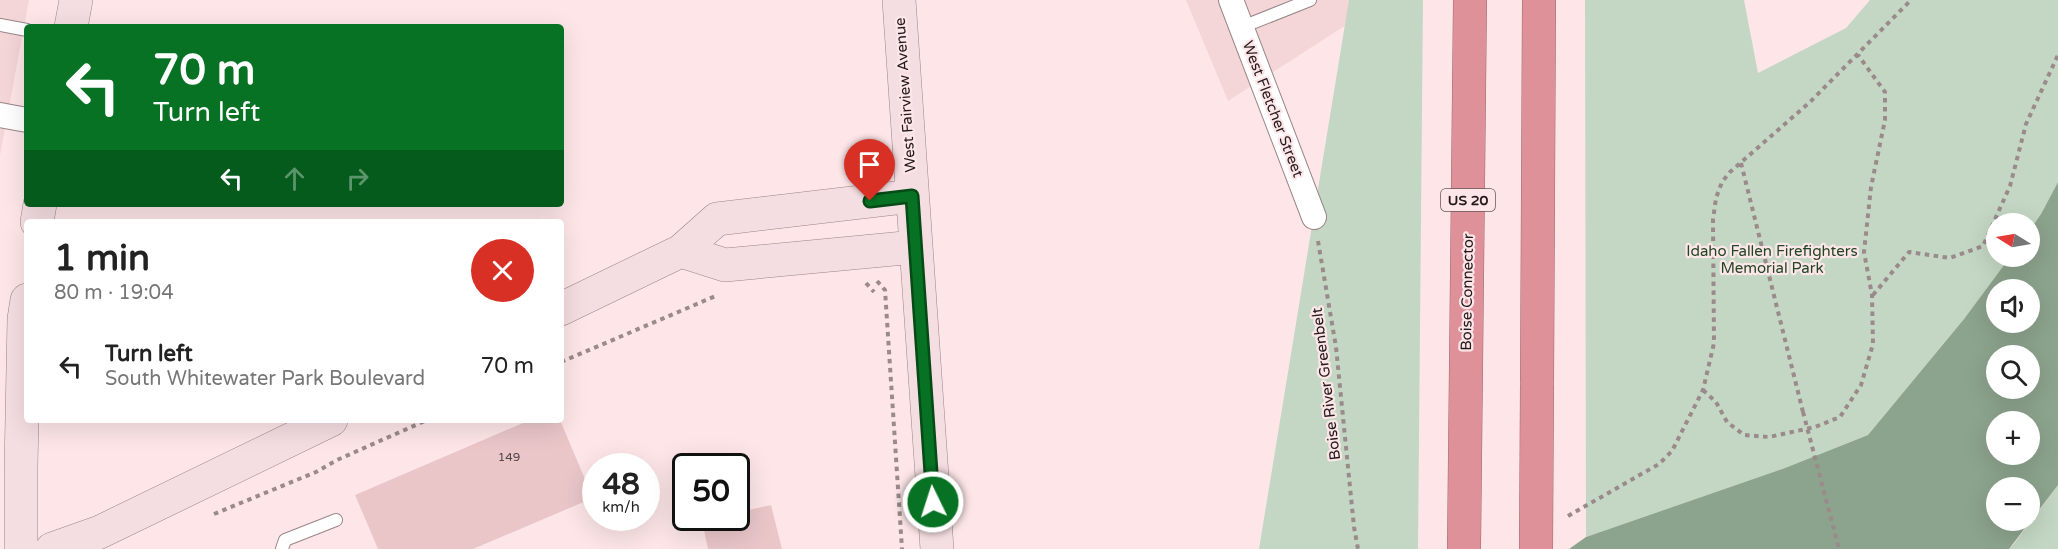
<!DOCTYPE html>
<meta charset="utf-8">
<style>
:root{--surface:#fff;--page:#f6f6f6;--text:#222;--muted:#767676}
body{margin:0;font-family:"Varela Round",sans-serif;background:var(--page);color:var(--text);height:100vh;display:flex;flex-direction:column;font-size:22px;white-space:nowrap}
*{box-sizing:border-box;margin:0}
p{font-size:20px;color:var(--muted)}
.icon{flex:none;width:33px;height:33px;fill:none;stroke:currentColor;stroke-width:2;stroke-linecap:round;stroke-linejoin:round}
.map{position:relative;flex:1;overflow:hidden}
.panel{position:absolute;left:24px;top:219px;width:540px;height:204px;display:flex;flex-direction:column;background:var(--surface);border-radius:6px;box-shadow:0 6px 24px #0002}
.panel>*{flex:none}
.top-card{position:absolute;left:24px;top:24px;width:540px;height:183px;border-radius:6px;box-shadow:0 6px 24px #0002;background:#077223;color:#fff;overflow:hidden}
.needle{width:39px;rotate:281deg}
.fabs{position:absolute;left:1986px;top:213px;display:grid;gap:12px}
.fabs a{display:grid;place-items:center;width:54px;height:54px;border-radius:50%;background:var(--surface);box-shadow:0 6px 24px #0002;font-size:30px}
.speed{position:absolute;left:582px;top:453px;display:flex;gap:12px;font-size:30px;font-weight:700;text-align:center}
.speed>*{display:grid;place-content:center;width:78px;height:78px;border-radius:50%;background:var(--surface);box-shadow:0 6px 24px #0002;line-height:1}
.speed small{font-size:15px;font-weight:400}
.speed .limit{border:3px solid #111;border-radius:9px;background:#fff;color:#111}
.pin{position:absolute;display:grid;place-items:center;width:51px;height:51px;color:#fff;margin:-62px -26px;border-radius:50% 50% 50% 0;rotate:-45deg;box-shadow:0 0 6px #0007}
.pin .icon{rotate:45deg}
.me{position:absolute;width:66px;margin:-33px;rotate:356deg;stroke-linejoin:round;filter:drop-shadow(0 0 4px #0008)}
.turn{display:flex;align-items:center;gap:21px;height:126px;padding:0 30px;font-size:27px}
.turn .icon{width:78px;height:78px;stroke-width:2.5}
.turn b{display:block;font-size:42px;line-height:51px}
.lanes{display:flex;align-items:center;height:57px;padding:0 30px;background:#0003;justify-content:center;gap:30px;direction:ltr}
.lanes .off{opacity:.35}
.round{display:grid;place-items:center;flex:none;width:63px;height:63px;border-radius:32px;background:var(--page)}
.summary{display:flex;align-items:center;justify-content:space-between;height:102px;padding:0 30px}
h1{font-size:36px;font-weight:800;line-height:45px}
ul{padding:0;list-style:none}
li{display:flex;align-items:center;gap:18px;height:90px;padding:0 30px}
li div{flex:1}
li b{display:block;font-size:22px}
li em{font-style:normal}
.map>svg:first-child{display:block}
.built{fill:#f4d5d8}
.green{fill:#c3d7c4}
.water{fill:#8ca38d;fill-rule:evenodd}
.building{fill:#eac6c9}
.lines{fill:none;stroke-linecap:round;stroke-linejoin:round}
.lane-casing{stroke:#9a8586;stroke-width:14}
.street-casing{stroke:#9a8586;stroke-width:26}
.secondary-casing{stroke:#9a8586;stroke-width:34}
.highway-casing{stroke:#9d676e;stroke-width:34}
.path{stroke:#9b8a8c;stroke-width:4;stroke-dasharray:4.5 4.5;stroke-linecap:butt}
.lane{stroke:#fff;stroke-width:12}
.street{stroke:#fff;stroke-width:24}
.secondary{stroke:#f5dee1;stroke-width:33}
.highway{stroke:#df919a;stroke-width:33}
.highway-bridge-casing{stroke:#9d676e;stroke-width:34;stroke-linecap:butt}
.path-bridge{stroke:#9b8a8c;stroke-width:4;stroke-dasharray:4.5 4.5;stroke-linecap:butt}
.highway-bridge{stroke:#df919a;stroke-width:33}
.route-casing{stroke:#054a17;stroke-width:15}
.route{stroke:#077223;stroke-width:10}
.labels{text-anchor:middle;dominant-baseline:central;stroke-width:4.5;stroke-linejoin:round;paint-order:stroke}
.number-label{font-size:12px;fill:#544546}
.shield{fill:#fee6e8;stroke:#645758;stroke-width:1.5}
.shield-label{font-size:14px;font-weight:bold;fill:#221a1b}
.street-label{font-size:15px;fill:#221a1b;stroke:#fee6e8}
.park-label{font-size:15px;fill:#214625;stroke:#fee6e8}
</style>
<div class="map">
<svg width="2058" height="549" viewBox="0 0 2058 549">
<rect width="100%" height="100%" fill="#fee6e8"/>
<path class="built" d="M 0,0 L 29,0 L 0,155 Z
M 1186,0 L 1385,0 L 1228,101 Z"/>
<path class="green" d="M 1349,0 L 1423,0 L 1418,549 L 1259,549 Z
M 1585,0 L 1744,0 L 1758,73 L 1846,28 L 1870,0 L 2058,0 L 2058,182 L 2041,214 L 2030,230 L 2030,224 L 1996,224 L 1996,256 L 2010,257 L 1964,319 L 1868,435 L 1785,468 L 1586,537 Z
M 2058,485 L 2058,549 L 2009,549 L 2013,545 Z"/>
<path class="water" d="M 2058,182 L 2058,485 L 2009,549 L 1569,549 L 1586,537 L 1785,468 L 1868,435 L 1964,319 L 2010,257 L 2030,256 L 2030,230 L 2041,214 ZM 1996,290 L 2030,290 L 2030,322 L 1996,322 ZM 1996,356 L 2030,356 L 2030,388 L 1996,388 ZM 1996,422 L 2030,422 L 2030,454 L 1996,454 ZM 1996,488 L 2030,488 L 2030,520 L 1996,520 Z"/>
<path class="building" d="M 530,420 L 560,420 L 593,498 L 473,549 L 378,549 L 355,495 Z
M 771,505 L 782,549 L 708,549 L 702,521 L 718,518 L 736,518 L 736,513 Z"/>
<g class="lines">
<defs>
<path id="lane" d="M 0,25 L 27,30
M 1242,27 L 1310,0
M 282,549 L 285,540 L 336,520"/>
<path id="street" d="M 1231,0 L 1314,217
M 0,115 L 27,120"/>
<path id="secondary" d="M 899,0 L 937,549
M 71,27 L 76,0
M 37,222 L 40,204
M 681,251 L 725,265 L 915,247
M 561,309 L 681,251 L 717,219 L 912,196
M 21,549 L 21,467 L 24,319 L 27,300
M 52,549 L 100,532 L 331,420"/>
<path id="highway" d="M 1537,385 L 1539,0
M 1464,549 L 1470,0"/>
</defs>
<use href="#lane" class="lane-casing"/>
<use href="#street" class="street-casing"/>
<use href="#secondary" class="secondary-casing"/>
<use href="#highway" class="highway-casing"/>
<path class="path" d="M 1741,163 L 1803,412
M 1318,241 L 1336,347 L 1354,527 L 1358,549
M 877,281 L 885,290 L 902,549
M 866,283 L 874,292
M 1873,295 L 1909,252 L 1950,258 L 1983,246 L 2010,186 L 2026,124 L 2058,55
M 561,362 L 718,295
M 1703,390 L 1716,402 L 1727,422 L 1744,435 L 1769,437 L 1815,427 L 1840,417 L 1861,385 L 1873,344 L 1872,295 L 1864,252 L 1871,187 L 1885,120 L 1885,92 L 1858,55
M 214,514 L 316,472 L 337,460 L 427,420
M 1568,516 L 1659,464 L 1672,451 L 1703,390 L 1714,343 L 1713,220 L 1716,198 L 1722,182 L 1730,172 L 1810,102 L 1911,0"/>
<use href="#lane" class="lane"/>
<use href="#street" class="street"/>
<use href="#secondary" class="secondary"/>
<use href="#highway" class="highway"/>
<defs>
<path id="highway-bridge" d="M 1536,549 L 1537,385"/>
</defs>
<use href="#highway-bridge" class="highway-bridge-casing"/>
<path class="path-bridge" d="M 1803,412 L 1839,549"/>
<use href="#highway-bridge" class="highway-bridge"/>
</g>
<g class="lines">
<defs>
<path id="route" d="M 870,201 L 912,196 L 933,502"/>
</defs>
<use href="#route" class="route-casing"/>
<use href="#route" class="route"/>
</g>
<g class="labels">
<g class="number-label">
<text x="509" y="457">149</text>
</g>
<rect class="shield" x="1441" y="189" width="54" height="22" rx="4.5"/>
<g class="shield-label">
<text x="1468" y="200">US 20</text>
</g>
<g class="street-label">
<text transform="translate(905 95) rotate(-94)">West Fairview Avenue</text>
<text transform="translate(1273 109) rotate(69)">West Fletcher Street</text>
<text transform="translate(1467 292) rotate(-89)">Boise Connector</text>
<text transform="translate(1326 384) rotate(-97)">Boise River Greenbelt</text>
</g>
<g class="park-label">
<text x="1772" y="251">Idaho Fallen Firefighters<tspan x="1772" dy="17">Memorial Park</tspan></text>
</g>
</g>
</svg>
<div class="fabs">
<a><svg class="needle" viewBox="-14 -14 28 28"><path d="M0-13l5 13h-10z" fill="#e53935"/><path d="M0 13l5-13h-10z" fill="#767676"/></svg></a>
<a><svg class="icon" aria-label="sound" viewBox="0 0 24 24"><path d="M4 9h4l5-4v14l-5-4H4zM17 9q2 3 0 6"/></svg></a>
<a><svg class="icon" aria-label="search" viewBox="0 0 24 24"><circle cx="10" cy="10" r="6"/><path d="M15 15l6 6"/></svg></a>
<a>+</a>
<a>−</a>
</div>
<div class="speed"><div>48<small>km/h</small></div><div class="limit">50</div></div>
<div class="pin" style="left:870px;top:201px;background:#d93025"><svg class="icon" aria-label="arrive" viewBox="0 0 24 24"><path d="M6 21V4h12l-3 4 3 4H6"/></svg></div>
<svg class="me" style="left:933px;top:502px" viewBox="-20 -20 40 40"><circle r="17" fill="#077223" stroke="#fff" stroke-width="3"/><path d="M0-11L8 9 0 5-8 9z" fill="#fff"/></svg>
<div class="top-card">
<div class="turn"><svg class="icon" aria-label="left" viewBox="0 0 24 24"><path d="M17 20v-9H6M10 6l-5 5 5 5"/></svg><div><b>70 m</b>Turn left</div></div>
<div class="lanes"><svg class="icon" aria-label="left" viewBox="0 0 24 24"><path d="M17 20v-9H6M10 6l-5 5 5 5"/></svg><svg class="icon off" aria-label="ahead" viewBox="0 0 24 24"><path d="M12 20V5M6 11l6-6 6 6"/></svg><svg class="icon off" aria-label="right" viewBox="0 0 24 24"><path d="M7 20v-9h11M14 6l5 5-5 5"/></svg></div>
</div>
<section class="panel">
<div class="summary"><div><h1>1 min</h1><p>80 m · 19:04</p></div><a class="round" style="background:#d93025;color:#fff"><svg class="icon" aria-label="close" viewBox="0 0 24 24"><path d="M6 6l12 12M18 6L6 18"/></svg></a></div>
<ul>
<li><svg class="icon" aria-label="left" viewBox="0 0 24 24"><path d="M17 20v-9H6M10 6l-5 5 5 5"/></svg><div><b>Turn left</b><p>South Whitewater Park Boulevard</p></div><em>70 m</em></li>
</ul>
</section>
</div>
